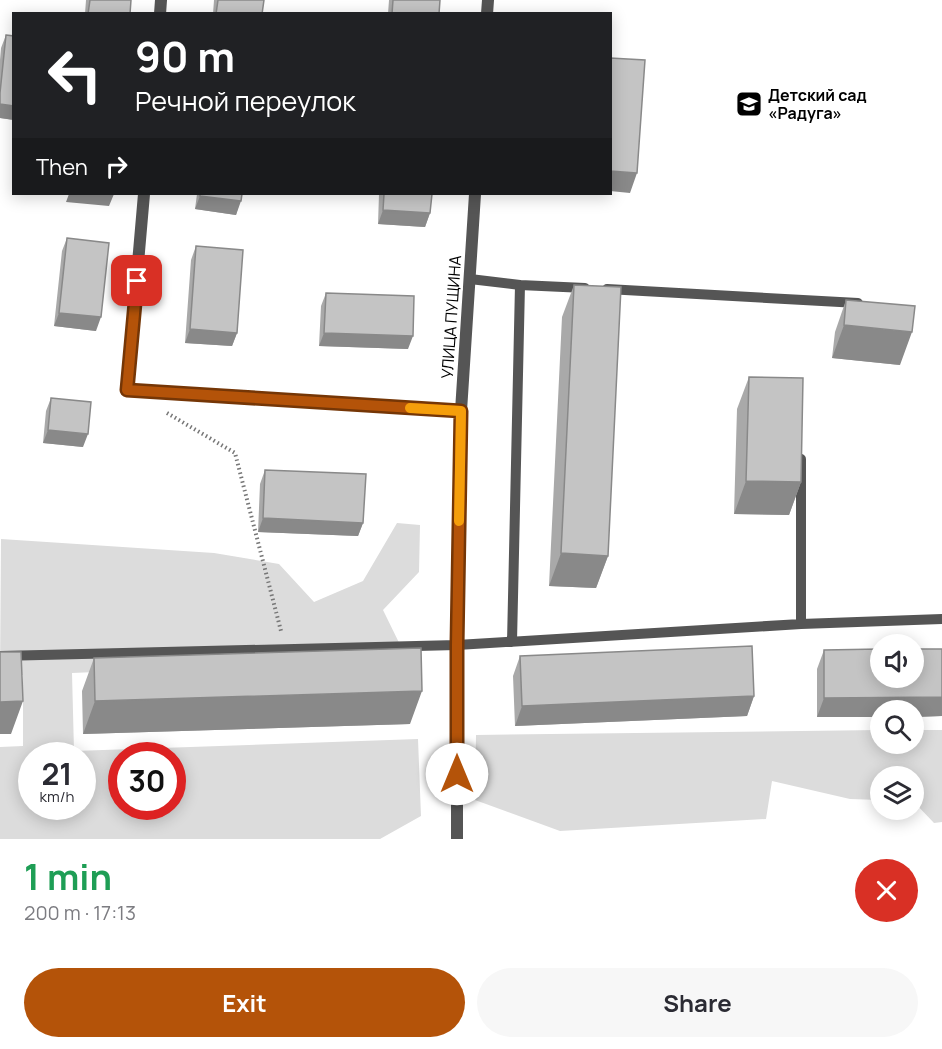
<!DOCTYPE html>
<meta charset="utf-8">
<style>
:root{--surface:#fff;--page:#f7f7f7;--text:#2b2b33;--muted:#7c7c81;--accent:#b45309}
body{margin:0;font-family:Manrope,sans-serif;background:var(--page);color:var(--text);height:100vh;display:flex;flex-direction:column;font-size:22px;white-space:nowrap}
*{box-sizing:border-box;margin:0}
p{font-size:20px;color:var(--muted)}
.icon{flex:none;width:33px;height:33px;fill:none;stroke:currentColor;stroke-width:2;stroke-linecap:round;stroke-linejoin:round}
.map{position:relative;height:839px;overflow:hidden}
.sheet{display:flex;flex-direction:column;background:var(--surface);flex:1}
.sheet>*{flex:none}
.guide{position:absolute;left:12px;top:12px;width:600px;height:183px;border-radius:0px;box-shadow:0 3px 15px #0003;background:#202124;color:#fff;overflow:hidden}
.fabs{position:absolute;left:870px;top:634px;display:grid;gap:12px}
.fabs a{display:grid;place-items:center;width:54px;height:54px;border-radius:50%;background:var(--surface);box-shadow:0 3px 15px #0003;font-size:30px}
.speed{position:absolute;left:18px;top:742px;display:flex;gap:12px;font-size:30px;font-weight:700;text-align:center}
.speed>*{display:grid;place-content:center;width:78px;height:78px;border-radius:50%;background:var(--surface);box-shadow:0 3px 15px #0003;line-height:1}
.speed small{font-size:15px;font-weight:400}
.speed .limit{border:9px solid #d22;background:#fff;color:#111}
.pin{position:absolute;display:grid;place-items:center;width:51px;height:51px;color:#fff;margin:-26px;border-radius:12px;box-shadow:0 3px 9px #0006}
.me{position:absolute;width:66px;margin:-33px;rotate:0deg;stroke-linejoin:round;filter:drop-shadow(0 0 4px #0008)}
.turn{display:flex;align-items:center;gap:21px;height:126px;padding:0 24px;font-size:27px}
.turn .icon{width:78px;height:78px;stroke-width:2.5}
.turn b{display:block;font-size:42px;line-height:51px}
.then{display:flex;align-items:center;height:57px;padding:0 24px;background:#0003;gap:12px;font-size:22px}
.round{display:grid;place-items:center;flex:none;width:63px;height:63px;border-radius:32px;background:var(--page)}
.summary{display:flex;align-items:center;justify-content:space-between;height:102px;padding:0 24px}
h1{font-size:36px;font-weight:700;line-height:45px;color:#1e9e55}
.cta{display:flex;gap:12px;margin-top:auto;padding:12px 24px}
.cta a{flex:1;height:69px;border-radius:36px;background:var(--accent);color:#fff;font-size:24px;font-weight:700;line-height:69px;text-align:center}
.cta a+a{background:var(--page);color:var(--text)}
.map>svg:first-child{display:block}
.green{fill:#dcdcdc;fill-rule:evenodd}
.lines{fill:none;stroke-linecap:round;stroke-linejoin:round}
.path{stroke:#777;stroke-width:4;stroke-dasharray:1.5 3;stroke-linecap:butt}
.service{stroke:#555;stroke-width:10}
.minor{stroke:#555;stroke-width:12}
.wall{fill:#a9a9a9}
.shaded-wall{fill:#898989}
.building{fill:#c4c4c4;stroke:#898989;stroke-width:1.5}
.route-casing{stroke:#753606;stroke-width:15}
.route{stroke:#b45309;stroke-width:10}
.slow{stroke:#f59e0b;stroke-width:10}
.labels{text-anchor:middle;dominant-baseline:central;stroke-width:4.5;stroke-linejoin:round;paint-order:stroke}
.poi-label{font-size:16px;font-weight:bold;fill:#000;stroke:#fff;text-anchor:start}
.street-label{font-size:16px;fill:#000;stroke:#fff}
</style>
<div class="map">
<svg width="942" height="839" viewBox="0 0 942 839">
<rect width="100%" height="100%" fill="#fff"/>
<path class="green" d="M 397,523 L 420,525 L 419,572 L 383,610 L 407,659 L 72,673 L 74,751 L 418,739 L 421,816 L 380,839 L 0,839 L 0,747 L 23,746 L 23,675 L 0,675 L 1,539 L 214,553 L 279,564 L 314,602 L 363,581 ZM 32,756 L 82,756 L 82,807 L 32,807 ZM 122,756 L 172,756 L 172,807 L 122,807 Z
M 880,730 L 880,744 L 914,744 L 914,730 L 942,730 L 942,822 L 934,823 L 914,802 L 914,777 L 880,777 L 880,800 L 850,799 L 772,781 L 766,819 L 560,831 L 475,800 L 476,735 Z"/>
<g class="lines">
<path class="path" d="M 167,413 L 235,453 L 281,631"/>
<path class="service" d="M 470,279 L 520,285
M 607,289 L 858,303
M 801,459 L 801,624
M 512,642 L 520,285 L 585,288
M 0,656 L 457,645 L 801,624 L 942,619"/>
<path class="minor" d="M 160,14 L 161,0
M 487,14 L 488,0
M 144,194 L 127,390 L 461,411
M 457,839 L 457,645 L 461,411 L 475,194"/>
</g>
<path class="wall" d="M 86,0 L 131,0 L 130,14 L 85,14 Z
M 214,0 L 264,0 L 262,14 L 213,14 Z
M 389,0 L 440,0 L 439,14 L 388,14 Z
M 6,35 L 14,36 L 14,120 L 0,118 L 0,60 L 1,48 Z
M 197,194 L 242,194 L 236,215 L 195,209 Z
M 379,194 L 432,194 L 430,213 L 425,227 L 378,224 Z
M 67,238 L 96,331 L 54,326 L 62,251 Z
M 196,246 L 237,333 L 232,346 L 185,343 L 191,260 Z
M 574,285 L 608,556 L 596,588 L 549,586 L 562,317 Z
M 326,293 L 408,349 L 319,346 L 321,306 Z
M 846,300 L 900,365 L 832,358 L 835,332 Z
M 749,377 L 801,482 L 789,515 L 734,514 L 737,409 Z
M 51,398 L 83,447 L 43,443 L 46,411 Z
M 265,470 L 363,523 L 358,536 L 258,532 L 260,484 Z
M 942,649 L 942,716 L 914,717 L 914,711 L 817,717 L 817,669 L 824,650 Z
M 520,656 L 754,696 L 747,716 L 515,726 L 513,676 Z
M 94,658 L 410,724 L 83,734 L 82,691 Z"/>
<path class="shaded-wall" d="M 0,104 L 14,106 L 14,120 L 0,118 Z
M 610,171 L 637,173 L 630,193 L 610,191 Z
M 69,194 L 114,194 L 109,206 L 66,202 Z
M 200,196 L 241,201 L 236,215 L 195,209 Z
M 383,210 L 430,213 L 425,227 L 378,224 Z
M 59,313 L 101,317 L 96,331 L 54,326 Z
M 844,325 L 912,332 L 900,365 L 832,358 Z
M 190,329 L 237,333 L 232,346 L 185,343 Z
M 324,333 L 413,336 L 408,349 L 319,346 Z
M 48,430 L 88,434 L 83,447 L 43,443 Z
M 746,481 L 801,482 L 789,515 L 734,514 Z
M 263,518 L 363,523 L 358,536 L 258,532 Z
M 561,553 L 608,556 L 596,588 L 549,586 Z
M 422,691 L 410,724 L 83,734 L 95,701 Z
M 754,696 L 747,716 L 515,726 L 522,706 Z
M 942,697 L 942,716 L 914,717 L 914,711 L 880,711 L 880,717 L 817,717 L 824,698 Z
M 23,701 L 11,734 L 0,734 L 0,702 Z"/>
<path class="building" d="M 90,0 L 131,0 L 130,14 L 88,14 Z
M 218,0 L 264,0 L 262,14 L 216,14 Z
M 393,0 L 440,0 L 439,14 L 392,14 Z
M 6,35 L 14,36 L 14,106 L 0,104 L 0,93 Z
M 610,58 L 645,60 L 637,173 L 610,171 Z
M 200,194 L 242,194 L 241,201 L 200,196 Z
M 384,194 L 432,194 L 430,213 L 383,210 Z
M 67,238 L 109,243 L 101,317 L 59,313 Z
M 196,246 L 243,250 L 237,333 L 190,329 Z
M 574,285 L 621,287 L 608,556 L 561,553 Z
M 326,293 L 414,296 L 413,336 L 324,333 Z
M 846,300 L 915,306 L 912,332 L 844,325 Z
M 749,377 L 803,378 L 801,482 L 746,481 Z
M 51,398 L 91,402 L 88,434 L 48,430 Z
M 265,470 L 366,474 L 363,523 L 263,518 Z
M 752,646 L 754,696 L 522,706 L 520,656 Z
M 421,648 L 422,691 L 95,701 L 94,658 Z
M 880,649 L 880,678 L 914,678 L 914,649 L 942,649 L 942,697 L 824,698 L 824,650 Z
M 0,652 L 21,652 L 23,701 L 0,702 Z"/>
<g class="lines">
<defs>
<path id="route" d="M 137,281 L 127,390 L 461,411 L 457,645 L 457,774"/>
</defs>
<use href="#route" class="route-casing"/>
<use href="#route" class="route"/>
<path class="slow" d="M 410,408 L 461,411 L 459,521"/>
</g>
<defs>
<symbol id="school-square" viewBox="-11 -11 22 22"><rect x="-9" y="-9" width="18" height="18" rx="4" fill="#000" stroke="#fff"/><path d="M0-5L7-2L0 1L-7-2ZM-4 1L0 2.5L4 1V4Q0 6-4 4Z" fill="#fff"/></symbol>
</defs>
<g fill-rule="evenodd">
<use href="#school-square" x="734" y="89" width="30" height="30"/>
</g>
<g class="labels">
<g class="poi-label">
<text x="768" y="95">Детский сад<tspan x="768" dy="18">«Радуга»</tspan></text>
</g>
<g class="street-label">
<text transform="translate(451 317) rotate(-86)">УЛИЦА ПУЩИНА</text>
</g>
</g>
</svg>
<div class="fabs">
<a><svg class="icon" aria-label="sound" viewBox="0 0 24 24"><path d="M4 9h4l5-4v14l-5-4H4zM17 9q2 3 0 6"/></svg></a>
<a><svg class="icon" aria-label="search" viewBox="0 0 24 24"><circle cx="10" cy="10" r="6"/><path d="M15 15l6 6"/></svg></a>
<a><svg class="icon" aria-label="layers" viewBox="0 0 24 24"><path d="M12 4l9 5-9 5-9-5zM3 14l9 5 9-5"/></svg></a>
</div>
<div class="speed"><div>21<small>km/h</small></div><div class="limit">30</div></div>
<div class="pin" style="left:137px;top:281px;background:#d93025"><svg class="icon" aria-label="arrive" viewBox="0 0 24 24"><path d="M6 21V4h12l-3 4 3 4H6"/></svg></div>
<svg class="me" style="left:457px;top:774px" viewBox="-20 -20 40 40"><circle r="19" fill="#fff"/><path d="M0-13L10 11 0 6-10 11z" fill="#b45309"/></svg>
<div class="guide">
<div class="turn"><svg class="icon" aria-label="left" viewBox="0 0 24 24"><path d="M17 20v-9H6M10 6l-5 5 5 5"/></svg><div><b>90 m</b>Речной переулок</div></div>
<div class="then">Then<svg class="icon" aria-label="right" viewBox="0 0 24 24"><path d="M7 20v-9h11M14 6l5 5-5 5"/></svg></div>
</div>
</div>
<section class="sheet">
<div class="summary"><div><h1>1 min</h1><p>200 m · 17:13</p></div><a class="round" style="background:#d93025;color:#fff"><svg class="icon" aria-label="close" viewBox="0 0 24 24"><path d="M6 6l12 12M18 6L6 18"/></svg></a></div>
<div class="cta"><a>Exit</a><a>Share</a></div>
</section>
